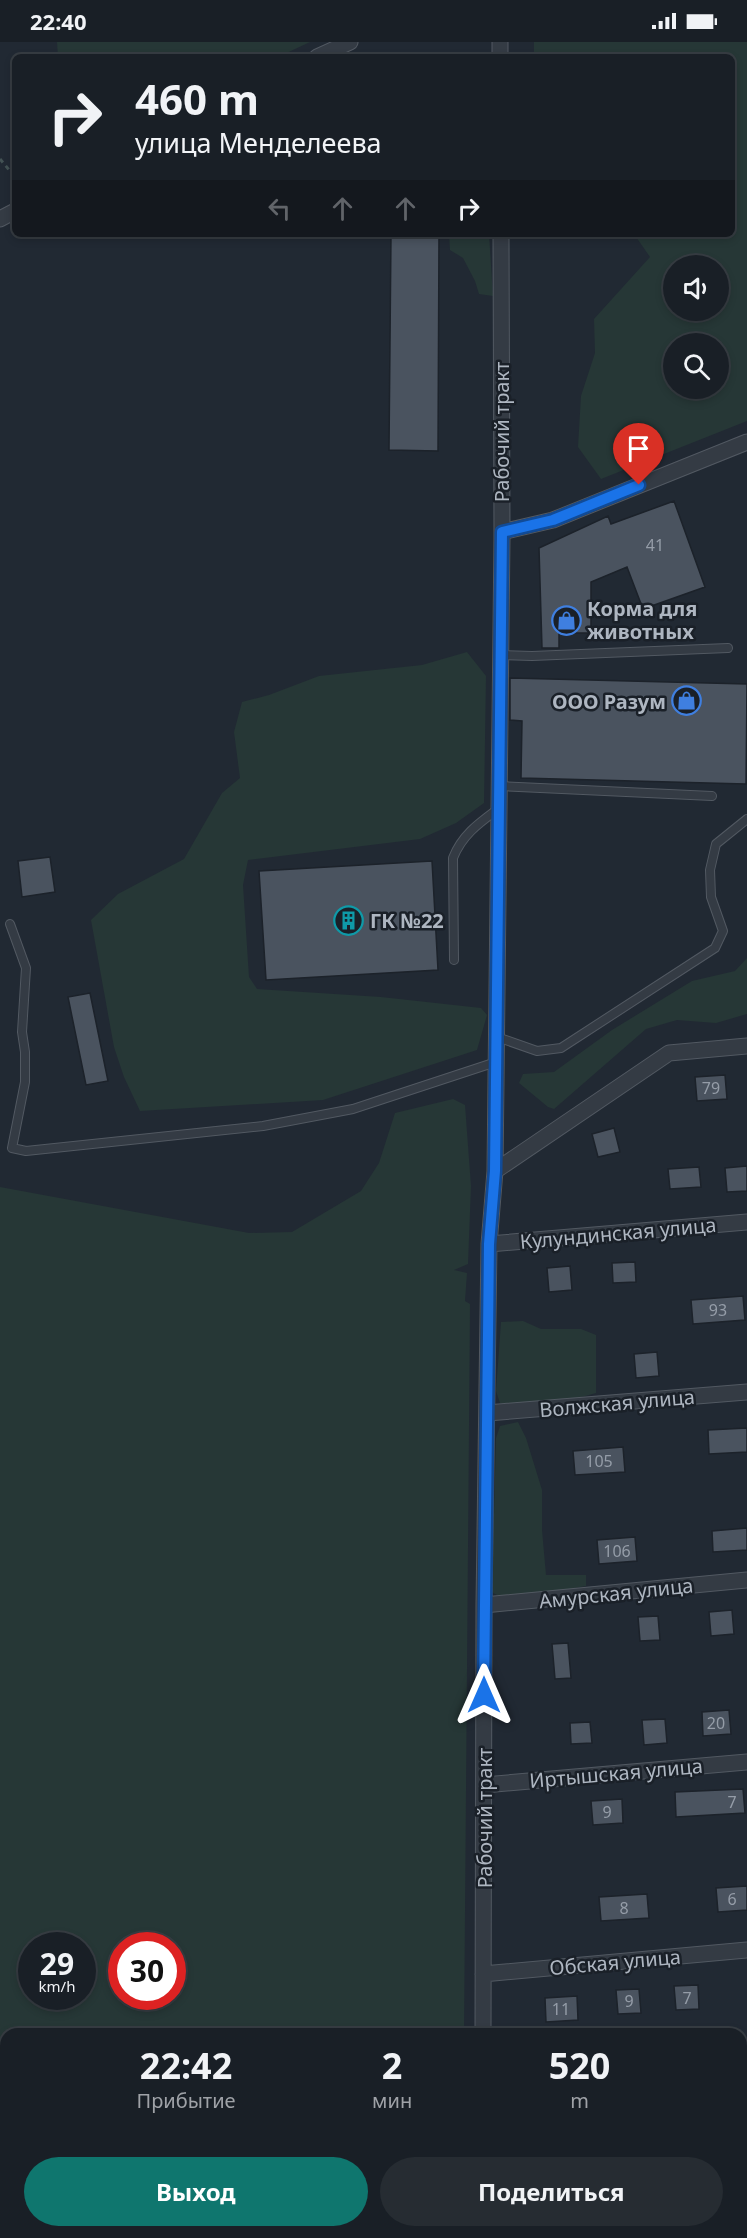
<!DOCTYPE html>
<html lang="ru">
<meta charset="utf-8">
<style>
:root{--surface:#191f26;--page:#262c32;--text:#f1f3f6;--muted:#9fa2a7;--line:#373d43;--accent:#0f766e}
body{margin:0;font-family:"Noto Sans",sans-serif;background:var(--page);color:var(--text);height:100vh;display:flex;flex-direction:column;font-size:22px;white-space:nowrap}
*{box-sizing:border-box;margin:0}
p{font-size:20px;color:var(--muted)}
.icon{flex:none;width:33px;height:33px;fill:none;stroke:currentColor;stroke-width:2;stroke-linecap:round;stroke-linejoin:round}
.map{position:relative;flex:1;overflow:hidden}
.sheet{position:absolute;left:0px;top:1986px;width:747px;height:210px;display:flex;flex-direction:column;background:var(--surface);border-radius:18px 18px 0 0;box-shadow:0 3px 9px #0003,0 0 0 2px var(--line)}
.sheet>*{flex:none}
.guide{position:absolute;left:12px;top:12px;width:723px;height:183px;border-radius:9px;box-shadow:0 3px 9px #0003,0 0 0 2px var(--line);background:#191f26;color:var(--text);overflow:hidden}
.buttons{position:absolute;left:663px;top:213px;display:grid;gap:12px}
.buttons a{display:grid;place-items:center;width:66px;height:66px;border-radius:50%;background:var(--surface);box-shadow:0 3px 9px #0003,0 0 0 2px var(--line);font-size:30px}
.speed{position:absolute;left:18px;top:1890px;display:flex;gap:12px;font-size:30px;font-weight:700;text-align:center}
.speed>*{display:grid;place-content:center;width:78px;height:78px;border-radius:50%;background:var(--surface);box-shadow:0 3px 9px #0003,0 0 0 2px var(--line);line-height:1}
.speed small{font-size:15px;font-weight:400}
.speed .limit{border:9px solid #d22;background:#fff;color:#111}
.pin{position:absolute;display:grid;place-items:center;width:51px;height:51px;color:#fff;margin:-62px -26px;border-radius:50% 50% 50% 0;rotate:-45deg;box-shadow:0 0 6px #0007}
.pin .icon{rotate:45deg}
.me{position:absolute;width:66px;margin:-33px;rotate:0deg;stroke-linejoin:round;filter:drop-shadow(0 0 4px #0008)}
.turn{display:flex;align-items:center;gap:21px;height:126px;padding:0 24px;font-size:27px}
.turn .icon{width:78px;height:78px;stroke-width:2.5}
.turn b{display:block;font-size:42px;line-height:51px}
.lanes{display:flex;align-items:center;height:57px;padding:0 24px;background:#0003;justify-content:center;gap:30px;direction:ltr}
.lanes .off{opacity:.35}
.eta{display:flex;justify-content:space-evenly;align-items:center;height:102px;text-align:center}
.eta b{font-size:36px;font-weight:700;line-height:42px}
.cta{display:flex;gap:12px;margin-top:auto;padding:12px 24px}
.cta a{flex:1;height:69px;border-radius:36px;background:var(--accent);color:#fff;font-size:24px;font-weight:700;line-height:69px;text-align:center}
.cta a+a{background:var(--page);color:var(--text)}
.status{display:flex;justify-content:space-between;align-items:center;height:42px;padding:0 30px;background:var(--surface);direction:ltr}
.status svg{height:16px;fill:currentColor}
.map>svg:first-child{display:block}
.green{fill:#263736;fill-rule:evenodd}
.building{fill:#4a535f;stroke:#1c222a;stroke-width:1.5}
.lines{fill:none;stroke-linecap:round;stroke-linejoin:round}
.service-casing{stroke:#525962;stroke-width:10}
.minor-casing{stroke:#525962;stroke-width:17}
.path{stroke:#435254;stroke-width:3;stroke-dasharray:4.5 4.5;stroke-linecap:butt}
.service{stroke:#343b44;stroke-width:8}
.minor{stroke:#343b44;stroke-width:15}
.route-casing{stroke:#114b97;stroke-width:15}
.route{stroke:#1a73e8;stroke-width:10}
.labels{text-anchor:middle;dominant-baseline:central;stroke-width:5;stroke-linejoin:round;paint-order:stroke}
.number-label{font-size:16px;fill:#959da8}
.street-label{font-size:20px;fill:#aeb6c1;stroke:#1a2028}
.poi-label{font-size:20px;font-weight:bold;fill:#aeb6c1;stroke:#1a2028;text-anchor:start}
</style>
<div class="status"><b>22:40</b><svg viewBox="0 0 49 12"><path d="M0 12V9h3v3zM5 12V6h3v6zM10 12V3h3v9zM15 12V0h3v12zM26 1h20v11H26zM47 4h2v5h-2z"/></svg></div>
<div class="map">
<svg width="747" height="2196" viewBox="0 0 747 2196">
<rect width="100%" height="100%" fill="#212933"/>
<path class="green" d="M 57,0 L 310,0 L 278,15 L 58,15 Z
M 534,0 L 747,0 L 747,379 L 601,437 L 578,405 L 581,354 L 595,311 L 594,277 L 650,215 L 634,192 L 732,192 L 732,15 L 534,15 ZM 674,224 L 718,224 L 718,268 L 674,268 ZM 674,302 L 718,302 L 718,346 L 674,346 Z
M 449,192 L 489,192 L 493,254 L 479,252 L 475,239 L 463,216 L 450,208 Z
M 467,610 L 486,634 L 484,761 L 456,781 L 420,797 L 248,818 L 243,843 L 249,935 L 257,947 L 381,955 L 481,966 L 487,973 L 477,1008 L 323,1058 L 140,1069 L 124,1035 L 114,1005 L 91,878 L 118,852 L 184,817 L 222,751 L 240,736 L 234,690 L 242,660 L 269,653 L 319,634 L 422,623 Z
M 747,916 L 747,972 L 716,981 L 677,978 L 646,987 L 554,1067 L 548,1065 L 519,1041 L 523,1032 L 554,1030 L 612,988 L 692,939 L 735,929 Z
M 453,1057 L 465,1063 L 471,1144 L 468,1222 L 454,1228 L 467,1231 L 465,1259 L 470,1262 L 464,1992 L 6,1992 L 6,2190 L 463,2190 L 463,2196 L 0,2196 L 0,1145 L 249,1191 L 292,1190 L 361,1149 L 379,1121 L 395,1071 ZM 32,1904 L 82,1904 L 82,1954 L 32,1954 ZM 122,1904 L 172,1904 L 172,1954 L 122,1954 Z
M 523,1279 L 541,1287 L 581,1287 L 596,1293 L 596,1351 C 566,1361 531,1361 500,1361 L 496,1349 L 501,1280 Z
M 518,1380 L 526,1396 L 542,1448 L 542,1488 L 546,1533 L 586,1533 L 586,1544 C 567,1547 506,1563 492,1550 L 496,1396 L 500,1384 Z"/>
<path class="building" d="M 391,192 L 439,192 L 438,409 L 389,408 Z
M 674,459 L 705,545 L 643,567 L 627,525 L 591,540 L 591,591 L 559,591 L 559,606 L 542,606 L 539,506 L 608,474 L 611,482 Z
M 510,636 L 747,642 L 746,742 L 521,736 L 522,679 L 510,678 Z
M 50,815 L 55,850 L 22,855 L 18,819 Z
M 432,819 L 438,928 L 266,938 L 259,829 Z
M 90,951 L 108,1039 L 86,1043 L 68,955 Z
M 725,1033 L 727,1057 L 697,1059 L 695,1035 Z
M 614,1086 L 620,1110 L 598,1115 L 592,1092 Z
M 747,1124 L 747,1149 L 727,1150 L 725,1126 Z
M 699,1125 L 701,1145 L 670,1147 L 668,1127 Z
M 635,1220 L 636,1240 L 613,1241 L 612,1221 Z
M 570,1224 L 572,1248 L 549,1250 L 547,1226 Z
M 743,1254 L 745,1278 L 693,1282 L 691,1258 Z
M 657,1310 L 659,1334 L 636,1336 L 634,1312 Z
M 747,1386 L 747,1410 L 709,1412 L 708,1388 Z
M 623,1405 L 625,1430 L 575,1433 L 573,1409 Z
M 747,1486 L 747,1508 L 713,1510 L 712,1489 Z
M 635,1495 L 637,1519 L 599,1522 L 597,1498 Z
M 732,1568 L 734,1592 L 711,1594 L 709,1570 Z
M 658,1574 L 660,1598 L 640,1599 L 638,1575 Z
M 568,1601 L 571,1636 L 555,1637 L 552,1602 Z
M 729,1668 L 731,1692 L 703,1694 L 702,1670 Z
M 665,1677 L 667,1701 L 644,1703 L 642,1678 Z
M 590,1680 L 592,1701 L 571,1702 L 570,1681 Z
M 743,1747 L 745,1771 L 676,1775 L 675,1750 Z
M 622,1757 L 623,1781 L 593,1783 L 591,1759 Z
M 747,1844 L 747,1868 L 718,1870 L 716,1846 Z
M 647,1852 L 649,1876 L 601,1879 L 599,1855 Z
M 698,1943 L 699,1967 L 676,1968 L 674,1944 Z
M 639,1947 L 641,1971 L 618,1972 L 616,1948 Z
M 577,1954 L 578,1978 L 546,1980 L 545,1956 Z"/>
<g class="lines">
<defs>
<path id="service" d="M 500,613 L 532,614 L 728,606
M 499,744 L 712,754
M 10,882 L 26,926 L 22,990 L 25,1010 L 25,1040 L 12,1106 L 26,1109 L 263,1084 L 353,1067 L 496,1020
M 454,918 L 453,816 C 462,793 479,781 498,767
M 497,995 L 537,1009 L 561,1006 L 715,906 L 723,889 L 711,855 L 710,828 L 716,802 L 747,777"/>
<path id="minor" d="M 500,0 L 500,15
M 317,15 L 350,0
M 0,177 L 15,169
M 502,490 L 553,478 L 747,400
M 495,1129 L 669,1011 L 747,1004
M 489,1202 L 747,1180
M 487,1371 L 747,1350
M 484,1563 L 747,1538
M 484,1743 L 747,1720
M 483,1932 L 747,1908
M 483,1992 L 484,1563 L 489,1202 L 495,1129 L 502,495 L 501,192
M 741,2100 L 747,2099
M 480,2196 L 480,2190"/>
</defs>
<use href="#service" class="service-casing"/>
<use href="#minor" class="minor-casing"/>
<path class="path" d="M 0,117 L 15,135"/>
<use href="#service" class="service"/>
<use href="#minor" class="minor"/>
</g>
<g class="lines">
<defs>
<path id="route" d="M 484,1653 L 489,1202 L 495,1129 L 502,490 L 553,478 L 639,443"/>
</defs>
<use href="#route" class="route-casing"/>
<use href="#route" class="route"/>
</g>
<defs>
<symbol id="shop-ring" viewBox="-11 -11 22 22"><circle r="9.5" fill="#1a2028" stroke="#3f7fe0" stroke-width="1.5"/><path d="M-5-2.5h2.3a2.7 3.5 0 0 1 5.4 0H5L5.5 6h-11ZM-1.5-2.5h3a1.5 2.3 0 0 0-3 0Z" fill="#3f7fe0"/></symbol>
<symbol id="building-ring" viewBox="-11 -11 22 22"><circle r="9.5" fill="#1a2028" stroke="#0f9aa8" stroke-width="1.5"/><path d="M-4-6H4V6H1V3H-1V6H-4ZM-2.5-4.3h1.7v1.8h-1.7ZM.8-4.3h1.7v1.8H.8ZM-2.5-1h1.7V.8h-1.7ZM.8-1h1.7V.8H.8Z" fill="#0f9aa8"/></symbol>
</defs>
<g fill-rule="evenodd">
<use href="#shop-ring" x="550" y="562" width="33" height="33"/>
<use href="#shop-ring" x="670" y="642" width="33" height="33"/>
<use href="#building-ring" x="332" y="862" width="33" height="33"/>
</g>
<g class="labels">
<g class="number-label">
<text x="655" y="503">41</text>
<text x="711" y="1046">79</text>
<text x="718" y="1268">93</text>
<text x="599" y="1419">105</text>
<text x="617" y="1509">106</text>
<text x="716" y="1681">20</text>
<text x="732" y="1760">7</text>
<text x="607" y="1770">9</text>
<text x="732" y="1857">6</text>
<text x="624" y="1866">8</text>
<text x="687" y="1956">7</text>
<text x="629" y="1959">9</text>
<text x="561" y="1967">11</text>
</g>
<g class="street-label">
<text transform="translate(501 390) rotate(-90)">Рабочий тракт</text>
<text transform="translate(618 1191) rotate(-5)">Кулундинская улица</text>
<text transform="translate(617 1361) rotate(-5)">Волжская улица</text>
<text transform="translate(616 1551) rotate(-6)">Амурская улица</text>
<text transform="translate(616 1731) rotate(-5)">Иртышская улица</text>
<text transform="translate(484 1776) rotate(-90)">Рабочий тракт</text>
<text transform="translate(615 1920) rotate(-5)">Обская улица</text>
</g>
<g class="poi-label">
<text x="587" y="566">Корма для<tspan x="587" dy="23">животных</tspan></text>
<text x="666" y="659" text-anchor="end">ООО Разум</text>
<text x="370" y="878">ГК №22</text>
</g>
</g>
</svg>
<div class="buttons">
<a><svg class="icon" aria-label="sound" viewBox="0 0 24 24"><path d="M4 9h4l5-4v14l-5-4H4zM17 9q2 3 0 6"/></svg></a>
<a><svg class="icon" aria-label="search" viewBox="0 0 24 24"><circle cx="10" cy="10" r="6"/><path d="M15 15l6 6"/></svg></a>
</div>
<div class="speed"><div>29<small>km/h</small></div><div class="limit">30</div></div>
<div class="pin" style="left:639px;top:443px;background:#d93025"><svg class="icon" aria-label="arrive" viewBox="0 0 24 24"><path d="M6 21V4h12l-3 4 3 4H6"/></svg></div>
<svg class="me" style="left:484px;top:1653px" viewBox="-20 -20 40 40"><path d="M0-17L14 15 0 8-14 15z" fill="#1a73e8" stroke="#fff" stroke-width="4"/></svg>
<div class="guide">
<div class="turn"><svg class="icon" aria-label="right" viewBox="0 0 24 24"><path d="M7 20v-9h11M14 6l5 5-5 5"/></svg><div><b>460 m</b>улица Менделеева</div></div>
<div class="lanes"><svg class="icon off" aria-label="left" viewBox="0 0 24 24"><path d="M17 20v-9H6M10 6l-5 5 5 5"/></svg><svg class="icon off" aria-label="ahead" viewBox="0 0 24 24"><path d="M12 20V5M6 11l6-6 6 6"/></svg><svg class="icon off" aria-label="ahead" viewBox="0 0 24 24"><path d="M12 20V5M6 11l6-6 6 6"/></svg><svg class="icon" aria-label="right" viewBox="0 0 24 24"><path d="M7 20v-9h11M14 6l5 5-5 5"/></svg></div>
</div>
<section class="sheet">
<div class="eta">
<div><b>22:42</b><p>Прибытие</p></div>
<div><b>2</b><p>мин</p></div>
<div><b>520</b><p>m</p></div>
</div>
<div class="cta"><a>Выход</a><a>Поделиться</a></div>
</section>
</div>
